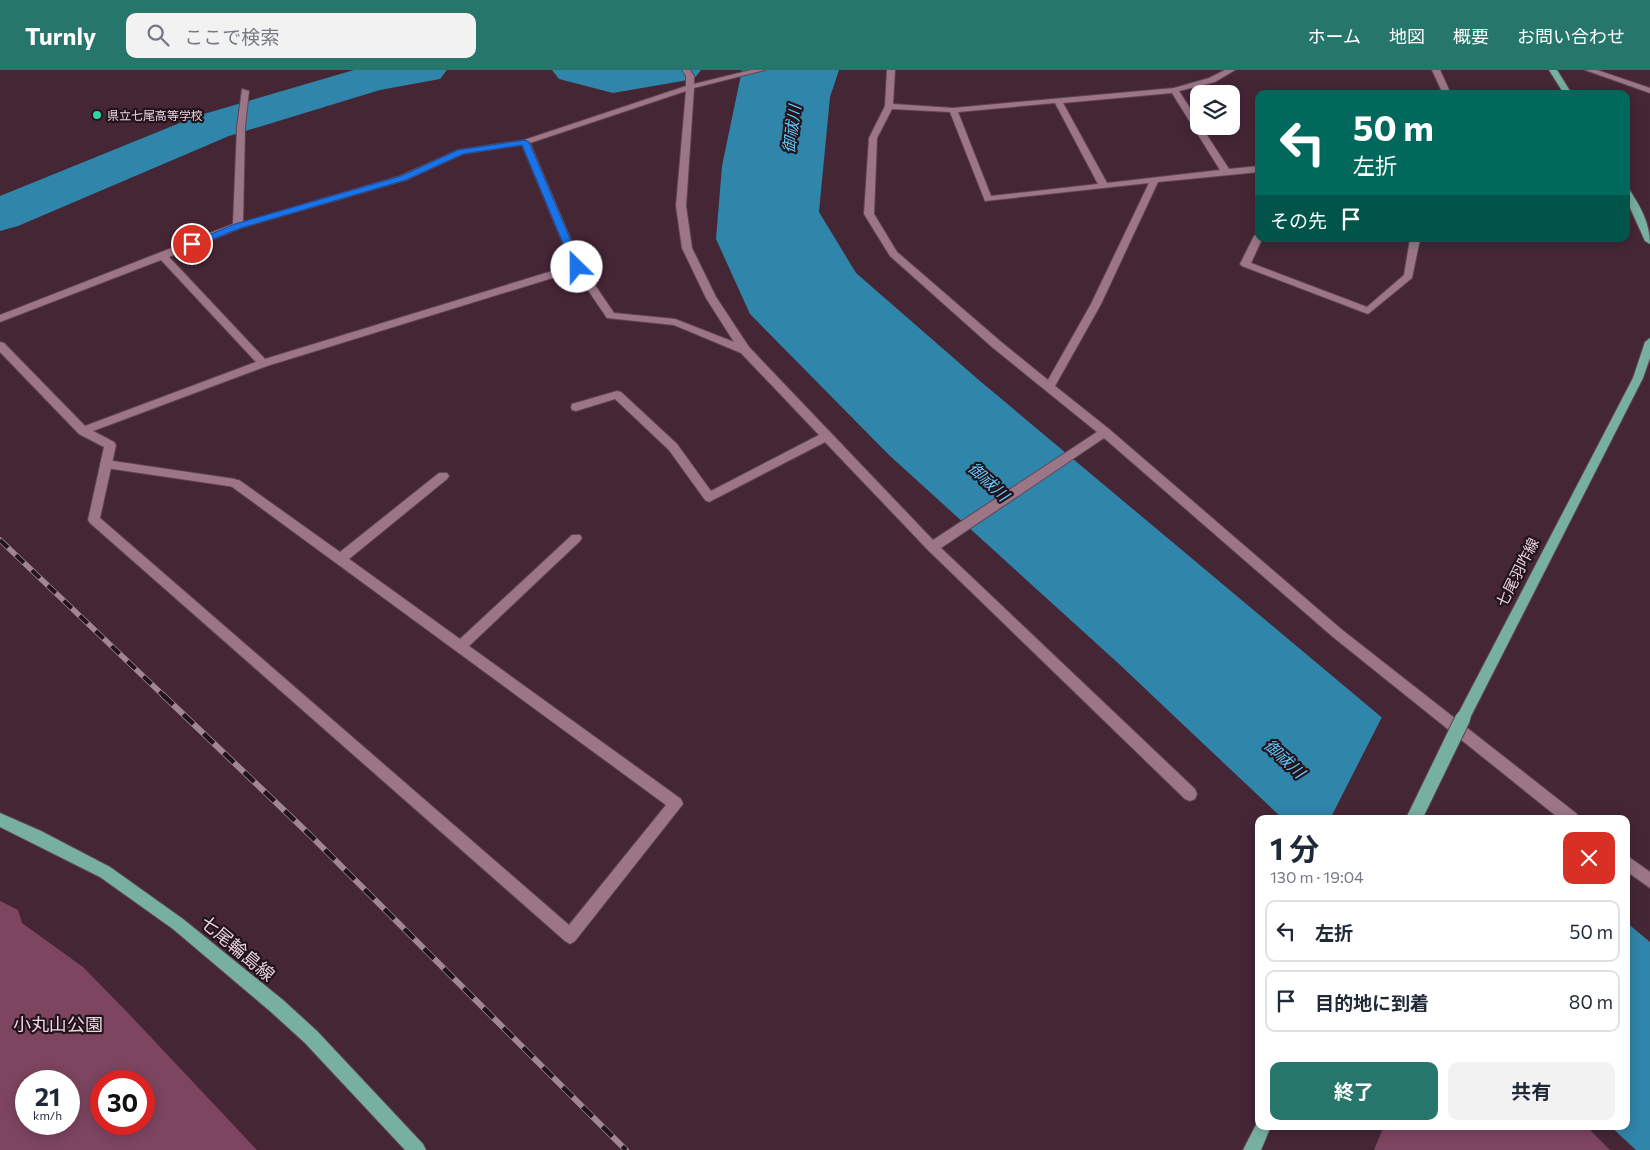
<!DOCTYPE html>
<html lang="ja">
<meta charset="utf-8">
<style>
:root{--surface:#fff;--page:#f2f2f3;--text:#1f2937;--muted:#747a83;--line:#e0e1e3;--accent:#26766b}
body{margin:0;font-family:Commissioner,"Noto Sans JP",sans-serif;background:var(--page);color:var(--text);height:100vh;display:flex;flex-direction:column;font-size:19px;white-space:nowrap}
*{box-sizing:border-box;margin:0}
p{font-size:16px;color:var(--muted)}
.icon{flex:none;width:28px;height:28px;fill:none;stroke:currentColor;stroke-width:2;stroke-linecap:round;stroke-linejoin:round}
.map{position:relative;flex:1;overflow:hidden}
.side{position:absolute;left:1255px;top:745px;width:375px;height:315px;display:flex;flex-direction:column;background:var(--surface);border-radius:10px;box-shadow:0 2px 12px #0003}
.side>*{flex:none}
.guide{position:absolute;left:1255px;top:20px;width:375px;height:152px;border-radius:10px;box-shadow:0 2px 12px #0003;background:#00695c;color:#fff;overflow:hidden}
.tools{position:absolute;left:1190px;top:15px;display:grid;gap:10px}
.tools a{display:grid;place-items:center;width:50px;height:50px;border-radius:10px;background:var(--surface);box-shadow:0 2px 12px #0003;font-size:25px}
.speed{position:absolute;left:15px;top:1000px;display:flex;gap:10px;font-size:25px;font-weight:700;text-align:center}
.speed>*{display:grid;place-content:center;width:65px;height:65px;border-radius:50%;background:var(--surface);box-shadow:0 2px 12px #0003;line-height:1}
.speed small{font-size:12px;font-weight:400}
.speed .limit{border:8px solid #d22;background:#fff;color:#111}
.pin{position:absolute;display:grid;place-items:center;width:42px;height:42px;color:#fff;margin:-21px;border:2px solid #fff;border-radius:50%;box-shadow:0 1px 5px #0007}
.me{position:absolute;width:55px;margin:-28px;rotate:337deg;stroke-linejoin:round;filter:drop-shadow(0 0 4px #0008)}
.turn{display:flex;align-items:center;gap:18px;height:105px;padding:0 15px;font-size:22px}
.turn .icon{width:65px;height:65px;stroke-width:2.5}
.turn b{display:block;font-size:35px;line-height:42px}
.then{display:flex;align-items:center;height:48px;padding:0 15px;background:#0003;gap:10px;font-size:19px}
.round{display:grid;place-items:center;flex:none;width:52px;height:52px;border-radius:10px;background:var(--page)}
.summary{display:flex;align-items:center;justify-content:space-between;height:85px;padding:0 15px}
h1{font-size:30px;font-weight:700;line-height:38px}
.primary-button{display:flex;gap:10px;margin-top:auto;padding:10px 15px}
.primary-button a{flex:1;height:58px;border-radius:10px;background:var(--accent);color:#fff;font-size:20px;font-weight:700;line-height:58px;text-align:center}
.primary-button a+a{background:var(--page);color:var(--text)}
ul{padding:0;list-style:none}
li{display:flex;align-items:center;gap:15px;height:62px;margin:0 10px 8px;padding:0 5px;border:2px solid var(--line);border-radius:10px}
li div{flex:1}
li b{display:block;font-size:19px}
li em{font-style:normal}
header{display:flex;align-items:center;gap:30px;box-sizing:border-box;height:70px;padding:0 25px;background:var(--accent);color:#fff}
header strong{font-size:24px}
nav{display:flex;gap:28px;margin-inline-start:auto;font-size:18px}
.search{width:350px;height:45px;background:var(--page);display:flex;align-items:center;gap:12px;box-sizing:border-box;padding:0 18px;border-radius:10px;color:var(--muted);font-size:19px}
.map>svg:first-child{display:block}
.green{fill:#7d4560;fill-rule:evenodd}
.water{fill:#3085aa}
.pier{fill:#452635}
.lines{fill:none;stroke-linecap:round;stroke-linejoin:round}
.river{fill:#3085aa;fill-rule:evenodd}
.service-casing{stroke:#5f4451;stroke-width:2}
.minor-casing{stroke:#5f4451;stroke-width:2}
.tertiary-casing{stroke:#5f4451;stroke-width:2}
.primary-casing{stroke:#5f4451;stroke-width:2}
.service{fill:#9c7687;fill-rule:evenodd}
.minor{fill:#9c7687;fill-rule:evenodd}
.tertiary{fill:#9c7687;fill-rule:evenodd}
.primary{fill:#77b0a1;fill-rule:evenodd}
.rail-far1-casing{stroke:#a08792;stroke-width:5.5}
.rail-casing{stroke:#a08792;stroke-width:6}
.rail-far1{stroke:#23141b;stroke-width:4;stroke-dasharray:11;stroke-linecap:butt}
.rail{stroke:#23141b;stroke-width:4.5;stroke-dasharray:14;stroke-linecap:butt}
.primary-bridge-casing{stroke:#5f4451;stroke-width:17;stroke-linecap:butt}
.primary-bridge{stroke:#77b0a1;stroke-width:15}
.route{fill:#1a73e8;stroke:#114b97}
.poi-dot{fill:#2fd4aa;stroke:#23141b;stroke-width:2}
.labels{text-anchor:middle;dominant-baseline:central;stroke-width:4.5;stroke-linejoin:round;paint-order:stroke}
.far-poi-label{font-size:12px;fill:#e7d2db;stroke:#23141b;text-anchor:start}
.street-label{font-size:15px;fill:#e7d2db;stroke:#23141b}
.water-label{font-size:16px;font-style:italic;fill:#61cdff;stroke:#23141b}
.near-street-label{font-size:18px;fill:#e7d2db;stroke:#23141b}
.near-park-label{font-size:18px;fill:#efd7e1;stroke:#23141b}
</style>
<header>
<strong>Turnly</strong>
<div class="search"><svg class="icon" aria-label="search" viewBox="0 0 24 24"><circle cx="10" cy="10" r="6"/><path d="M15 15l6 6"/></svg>ここで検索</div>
<nav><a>ホーム</a><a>地図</a><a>概要</a><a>お問い合わせ</a></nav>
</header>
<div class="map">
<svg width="1650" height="1080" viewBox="0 0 1650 1080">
<rect width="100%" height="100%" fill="#452635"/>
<path class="green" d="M 0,831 L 18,840 L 22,853 L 83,897 L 129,944 L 257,1080 L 0,1080 ZM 26,1011 L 69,1011 L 69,1054 L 26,1054 ZM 101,1011 L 144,1011 L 144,1054 L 101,1054 Z
M 1384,1056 L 1586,1056 L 1610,1080 L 1374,1080 Z"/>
<path class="water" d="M 742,0 L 839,0 L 830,27 L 819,142 L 856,203 L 980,311 L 1503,749 L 1283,749 L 1119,594 L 889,385 L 750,244 L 716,169 L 722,96 Z
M 1626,852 L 1650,872 L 1650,1080 L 1636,1080 L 1610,1056 L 1626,1056 Z"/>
<path class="pier" d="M 1383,645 L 1501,743 L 1498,749 L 1330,749 Z"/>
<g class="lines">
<path class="river" d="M 354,0 L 447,0 L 440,9 L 380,20 L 229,66 L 18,156 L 0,161 L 0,126 L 197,46 Z
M 552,0 L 701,0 L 694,9 L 613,23 L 559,9 Z"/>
<defs>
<path id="service" d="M 106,390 L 235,409 L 241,413 L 235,417 L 106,398 L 100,394 Z"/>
<path id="minor" d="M 682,0 L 690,0 L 694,6 L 694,14 L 751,0 L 765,0 L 694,18 L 686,136 L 692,178 L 716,227 L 749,277 L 933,470 L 1097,362 L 992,277 L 890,186 L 864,144 L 869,68 L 885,36 L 887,0 L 895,0 L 893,34 L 953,38 L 1174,18 L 1209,8 L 1225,0 L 1235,0 L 1215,12 L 1179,21 L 1199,52 L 1199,56 L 1201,56 L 1229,99 L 1259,96 L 1259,102 L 1158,112 L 1101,234 L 1055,316 L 1109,359 L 1341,559 L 1577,744 L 1579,749 L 1560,749 L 1333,567 L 1104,368 L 941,478 L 1195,719 L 1197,724 L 1195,729 L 1190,731 L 1185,729 L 928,480 L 825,372 L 709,432 L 705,430 L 669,380 L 615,329 L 576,341 L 572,340 L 571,337 L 572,334 L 617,321 L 621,322 L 677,374 L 711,421 L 819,365 L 741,283 L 674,255 L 607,248 L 575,201 L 267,296 L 93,361 L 114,372 L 116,375 L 100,448 L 569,855 L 666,735 L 231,416 L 229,413 L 231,410 L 239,410 L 340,482 L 439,403 L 447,403 L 449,406 L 447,409 L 349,489 L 460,569 L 572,465 L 580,465 L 582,468 L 580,471 L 469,576 L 681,729 L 683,734 L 575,871 L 570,874 L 565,871 L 90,453 L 88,450 L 104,377 L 79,364 L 0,282 L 0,272 L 4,273 L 85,356 L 256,292 L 161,190 L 0,252 L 0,245 L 233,154 L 237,57 L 242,19 L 249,21 L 245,57 L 243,152 L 400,106 L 458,80 L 524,70 L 686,16 L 686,6 ZM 686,21 L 676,136 L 682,178 L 706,228 L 734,272 L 675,249 L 614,243 L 582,196 L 530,73 ZM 1172,23 L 1220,100 L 1107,113 L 1063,33 ZM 1055,33 L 1098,114 L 991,126 L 958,42 ZM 892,39 L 950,42 L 985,131 L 1149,113 L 1091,234 L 1048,310 L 1000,271 L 897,182 L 874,144 L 877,68 ZM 522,75 L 572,195 L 265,289 L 169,187 L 241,158 L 406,110 L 463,84 Z
M 1432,0 L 1440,0 L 1451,24 L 1443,24 Z
M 1259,163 L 1259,169 L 1262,169 L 1251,193 L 1367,237 L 1404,205 L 1410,169 L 1420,169 L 1412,208 L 1368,244 L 1242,196 L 1240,194 L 1254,166 Z
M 1626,785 L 1650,802 L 1650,818 L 1626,801 Z"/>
<path id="tertiary" d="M 1585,0 L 1597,0 L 1650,18 L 1650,23 Z"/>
<path id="primary" d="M 1549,0 L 1557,0 L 1572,24 L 1564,24 Z
M 1626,118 L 1629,119 C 1640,136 1650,153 1650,174 L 1645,171 L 1626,129 Z
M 1650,268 L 1650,288 L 1643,308 L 1468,652 L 1463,654 L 1458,652 L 1456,648 L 1458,644 L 1633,308 L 1645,272 Z
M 0,743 L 41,761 L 110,797 L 183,849 L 283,930 L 317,961 L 423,1074 L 426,1080 L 405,1080 L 305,973 L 271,942 L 173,859 L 100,807 L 0,757 Z
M 1259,1049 L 1259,1056 L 1271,1056 L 1261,1080 L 1243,1080 Z"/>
</defs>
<use href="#service" class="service-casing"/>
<use href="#minor" class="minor-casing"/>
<use href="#tertiary" class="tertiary-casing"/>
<use href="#primary" class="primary-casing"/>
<use href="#service" class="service"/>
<use href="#minor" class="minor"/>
<use href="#tertiary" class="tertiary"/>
<use href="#primary" class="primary"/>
<defs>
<path id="rail-far1" d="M 0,470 L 164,626"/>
<path id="rail" d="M 163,625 L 310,765 L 626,1080"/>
</defs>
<use href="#rail-far1" class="rail-far1-casing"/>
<use href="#rail" class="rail-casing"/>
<use href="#rail-far1" class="rail-far1"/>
<use href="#rail" class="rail"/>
<defs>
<path id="primary-bridge" d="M 1414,749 L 1463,648"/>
</defs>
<use href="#primary-bridge" class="primary-bridge-casing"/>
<use href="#primary-bridge" class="primary-bridge"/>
</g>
<path class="route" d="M 525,70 L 529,72 L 582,197 L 580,199 L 577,200 L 573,197 L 522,75 L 463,84 L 406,110 L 241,158 L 195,176 L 192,176 L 188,174 L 235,154 L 401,106 L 458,80 Z"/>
<circle class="poi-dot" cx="97" cy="45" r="5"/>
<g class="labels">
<g class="far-poi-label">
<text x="107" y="45">県立七尾高等学校</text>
</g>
<g class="street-label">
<text transform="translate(1517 502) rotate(-63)">七尾羽咋線</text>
</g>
<g class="water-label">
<text transform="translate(791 59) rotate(-82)">御祓川</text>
<text transform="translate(989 411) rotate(43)">御祓川</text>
<text transform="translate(1285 688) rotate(43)">御祓川</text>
</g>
<g class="near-street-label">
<text transform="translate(238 878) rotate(40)">七尾輪島線</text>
</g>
<g class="near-park-label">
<text x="58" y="954">小丸山公園</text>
</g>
</g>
</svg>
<div class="tools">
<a><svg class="icon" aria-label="layers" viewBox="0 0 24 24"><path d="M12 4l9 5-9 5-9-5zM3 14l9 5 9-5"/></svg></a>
</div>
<div class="speed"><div>21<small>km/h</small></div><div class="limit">30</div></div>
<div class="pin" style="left:192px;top:174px;background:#d93025"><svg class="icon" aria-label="arrive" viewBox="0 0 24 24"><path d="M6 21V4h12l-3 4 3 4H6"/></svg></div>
<svg class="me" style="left:577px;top:197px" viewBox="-20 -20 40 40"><circle r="19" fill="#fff"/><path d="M0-13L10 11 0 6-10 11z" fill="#1a73e8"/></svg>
<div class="guide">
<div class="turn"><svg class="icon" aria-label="left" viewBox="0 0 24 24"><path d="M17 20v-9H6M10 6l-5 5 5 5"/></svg><div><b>50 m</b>左折</div></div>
<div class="then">その先<svg class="icon" aria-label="arrive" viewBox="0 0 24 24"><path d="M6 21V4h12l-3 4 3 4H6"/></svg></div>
</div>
<section class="side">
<div class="summary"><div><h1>1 分</h1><p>130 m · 19:04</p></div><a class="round" style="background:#d93025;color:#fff"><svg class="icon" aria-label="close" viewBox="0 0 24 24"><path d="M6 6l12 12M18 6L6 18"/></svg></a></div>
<ul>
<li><svg class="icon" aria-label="left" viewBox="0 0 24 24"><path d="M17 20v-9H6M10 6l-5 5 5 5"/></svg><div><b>左折</b></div><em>50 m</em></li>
<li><svg class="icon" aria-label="arrive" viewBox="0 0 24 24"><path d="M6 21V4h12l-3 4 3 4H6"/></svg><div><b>目的地に到着</b></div><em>80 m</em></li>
</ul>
<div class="primary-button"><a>終了</a><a>共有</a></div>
</section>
</div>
